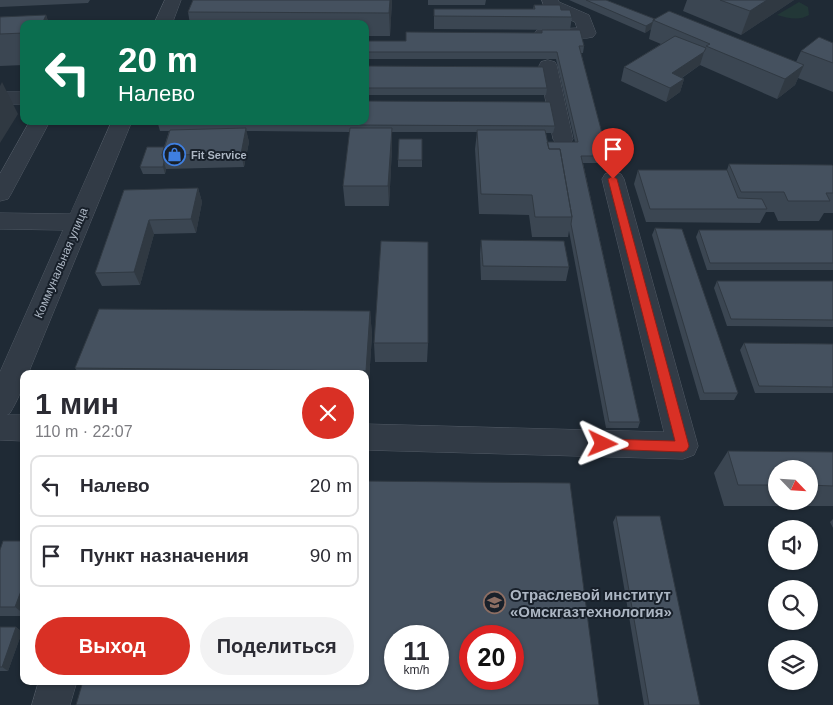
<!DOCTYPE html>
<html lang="ru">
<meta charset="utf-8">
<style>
:root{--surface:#fff;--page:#f2f2f3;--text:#2b2b33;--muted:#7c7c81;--line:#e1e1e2;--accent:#d93025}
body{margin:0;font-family:Arial,sans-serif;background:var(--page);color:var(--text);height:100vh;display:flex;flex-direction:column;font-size:19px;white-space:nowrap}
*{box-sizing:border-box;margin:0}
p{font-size:16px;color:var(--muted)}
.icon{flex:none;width:28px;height:28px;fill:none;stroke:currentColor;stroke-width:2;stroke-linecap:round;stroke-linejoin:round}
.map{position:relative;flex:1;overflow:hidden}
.drawer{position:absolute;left:20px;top:370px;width:349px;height:315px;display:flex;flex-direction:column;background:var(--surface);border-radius:10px;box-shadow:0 1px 4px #0004}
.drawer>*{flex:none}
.banner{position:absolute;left:20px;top:20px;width:349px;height:105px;border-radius:10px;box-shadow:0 1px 4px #0004;background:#0b6e4f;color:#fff;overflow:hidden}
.needle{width:32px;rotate:115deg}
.fabs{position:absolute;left:768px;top:460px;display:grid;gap:10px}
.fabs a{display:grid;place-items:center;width:50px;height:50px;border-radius:50%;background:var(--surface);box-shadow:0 1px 4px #0004;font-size:25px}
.speed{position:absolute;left:384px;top:625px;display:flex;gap:10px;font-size:25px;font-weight:700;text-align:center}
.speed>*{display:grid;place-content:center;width:65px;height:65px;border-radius:50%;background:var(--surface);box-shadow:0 1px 4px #0004;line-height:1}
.speed small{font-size:12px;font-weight:400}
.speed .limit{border:8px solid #d22;background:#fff;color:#111}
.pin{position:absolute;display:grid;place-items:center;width:42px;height:42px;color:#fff;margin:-51px -21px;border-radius:50% 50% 50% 0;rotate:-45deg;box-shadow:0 0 5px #0007}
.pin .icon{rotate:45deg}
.me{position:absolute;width:55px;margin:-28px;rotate:92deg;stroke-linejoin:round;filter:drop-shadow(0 0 4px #0008)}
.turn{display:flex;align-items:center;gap:18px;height:105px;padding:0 15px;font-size:22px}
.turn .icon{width:65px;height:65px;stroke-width:2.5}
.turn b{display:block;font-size:35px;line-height:42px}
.round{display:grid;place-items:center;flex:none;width:52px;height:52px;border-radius:26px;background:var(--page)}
.headline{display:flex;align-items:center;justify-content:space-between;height:85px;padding:0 15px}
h1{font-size:30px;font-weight:800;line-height:38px}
.action{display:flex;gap:10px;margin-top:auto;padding:10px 15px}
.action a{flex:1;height:58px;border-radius:30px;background:var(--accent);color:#fff;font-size:20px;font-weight:800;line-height:58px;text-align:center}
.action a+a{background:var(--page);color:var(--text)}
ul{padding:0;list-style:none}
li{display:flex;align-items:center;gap:15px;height:62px;margin:0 10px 8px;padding:0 5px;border:2px solid var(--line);border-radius:10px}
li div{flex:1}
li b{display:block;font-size:19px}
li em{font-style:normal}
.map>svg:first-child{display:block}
.green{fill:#223737}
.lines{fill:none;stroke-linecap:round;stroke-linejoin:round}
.minor-casing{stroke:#505964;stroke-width:1}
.minor{fill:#323b46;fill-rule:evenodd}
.wall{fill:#3b4652;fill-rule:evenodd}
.shaded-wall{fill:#303942}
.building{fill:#45515f;stroke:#303942;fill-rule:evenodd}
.route{fill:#d93025;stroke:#8d1f18}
.labels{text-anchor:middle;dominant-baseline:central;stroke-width:4;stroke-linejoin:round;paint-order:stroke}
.far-poi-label{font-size:11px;font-weight:bold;fill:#acb6c3;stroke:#18202a;text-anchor:start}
.street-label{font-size:12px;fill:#acb6c3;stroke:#18202a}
.near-poi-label{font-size:15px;font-weight:bold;fill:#acb6c3;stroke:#18202a;text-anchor:start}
</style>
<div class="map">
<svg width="833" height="705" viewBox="0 0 833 705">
<rect width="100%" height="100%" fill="#1f2a35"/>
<path class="green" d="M 799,2 L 808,7 L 809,15 C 799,21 788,18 777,15 Z"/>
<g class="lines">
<defs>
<path id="minor" d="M 165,0 L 181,0 L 172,24 L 154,24 Z
M 542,0 L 558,0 L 559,2 L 589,15 L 596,33 L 593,37 L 587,38 L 537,38 L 534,34 L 537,30 L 577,28 L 575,22 L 545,9 Z
M 548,60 L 555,62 L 557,66 L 573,139 L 570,143 L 563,145 L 556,143 L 553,139 L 539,66 L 541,62 Z
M 0,92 L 24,92 L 24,104 L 0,104 Z
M 30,121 L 50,121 L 11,194 L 8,199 L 0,201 L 0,174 Z
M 112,121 L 132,121 L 28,374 L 24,374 C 24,388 17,401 10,413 L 7,415 L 24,415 L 24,441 L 0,440 L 0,372 L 63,230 L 0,229 L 0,213 L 70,214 Z
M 613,172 L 621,174 L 624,179 L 698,446 L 694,455 L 683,459 L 365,450 L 365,424 L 664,432 L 602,179 L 605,174 Z
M 39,681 L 77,681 L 70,705 L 32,705 Z"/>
</defs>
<use href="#minor" class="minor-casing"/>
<use href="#minor" class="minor"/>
</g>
<path class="wall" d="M 0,0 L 90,0 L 88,3 L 0,7 Z
M 193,0 L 392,0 L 390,36 L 365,36 L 365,24 L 190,24 L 188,12 Z
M 428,0 L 486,0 L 485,5 L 428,5 Z
M 569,0 L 606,0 L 655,19 L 796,62 L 801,51 L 833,43 L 833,92 L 798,78 L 795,85 L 777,99 L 700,65 L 682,78 L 684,79 L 680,92 L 666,102 L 621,81 L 624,67 L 661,44 L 649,39 L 651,29 L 645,33 Z
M 687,0 L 794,0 L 741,35 L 683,11 Z
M 534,5 L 561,10 L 572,17 L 570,30 L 434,29 L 434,9 L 533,9 Z
M 46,15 L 49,24 L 24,24 L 24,65 L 0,66 L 0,17 Z
M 542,30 L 584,46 L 583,53 L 581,53 L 608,156 L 606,163 L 583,163 L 640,422 L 638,428 L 606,428 L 569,231 L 568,237 L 532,237 L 529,215 L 479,214 L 475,149 L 477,132 L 392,132 L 392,148 L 389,206 L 345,206 L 343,186 L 350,132 L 246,131 L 249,142 L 244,167 L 166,169 L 165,174 L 143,174 L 140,167 L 164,147 L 169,131 L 160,131 L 158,124 L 555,126 L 553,133 L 546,133 L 547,142 L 575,142 L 556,59 L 365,59 L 365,41 L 406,41 L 542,33 Z
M 365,66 L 547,88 L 546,95 L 365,95 Z
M 422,139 L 422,167 L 398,167 L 398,160 Z
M 729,164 L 833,166 L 833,213 L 824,213 L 819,221 L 778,221 L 774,212 L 766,212 L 760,223 L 646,222 L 634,184 L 638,170 L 727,170 Z
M 198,188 L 202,202 L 196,233 L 154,234 L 140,285 L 102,286 L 95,273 L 124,190 Z
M 655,228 L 738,393 L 734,400 L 700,400 L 652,235 Z
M 699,230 L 833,230 L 833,270 L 707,270 L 696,237 Z
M 481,240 L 569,267 L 566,281 L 481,280 L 480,254 Z
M 717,281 L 833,281 L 833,327 L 727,326 L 714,288 Z
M 370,311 L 372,335 L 368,394 L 365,394 L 365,374 L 79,374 L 75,368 Z
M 374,343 L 428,343 L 427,362 L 375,362 Z
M 744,343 L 833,344 L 833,393 L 755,393 L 740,350 Z
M 728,451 L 833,452 L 833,506 L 724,506 L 714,473 ZM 776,469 L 809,469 L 809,501 L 776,501 Z
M 616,516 L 700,705 L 644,705 L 613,522 Z
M 833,519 L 833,528 L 830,522 Z
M 24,541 L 24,616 L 0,616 L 0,550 Z
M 0,627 L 16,627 L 22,632 L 8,671 L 0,671 Z"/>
<path class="shaded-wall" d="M 390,0 L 392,0 L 390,36 L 389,13 Z
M 767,0 L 794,0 L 741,35 L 750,11 Z
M 46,15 L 49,24 L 42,24 Z
M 653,22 L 651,29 L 645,33 L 646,26 Z
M 704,52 L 700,65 L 668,87 L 672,73 Z
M 804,65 L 795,85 L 777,99 L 785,79 Z
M 684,79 L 680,92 L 666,102 L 670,88 Z
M 2,82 L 18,114 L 0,143 L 0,86 Z
M 246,128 L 249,142 L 244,167 L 241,154 Z
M 392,128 L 392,148 L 389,206 L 388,186 Z
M 164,162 L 166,169 L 165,174 L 163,167 Z
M 198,188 L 202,202 L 196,233 L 191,219 Z
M 149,220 L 154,234 L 140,285 L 134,272 Z
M 370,311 L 372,335 L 368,394 L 366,371 Z
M 24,583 L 24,614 L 15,607 Z
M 16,627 L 22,632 L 8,671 L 2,667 Z"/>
<path class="building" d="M 193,0 L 390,0 L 389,13 L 188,12 Z
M 586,0 L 606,0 L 655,19 L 653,20 L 653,22 L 646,26 Z
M 720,0 L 767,0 L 750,11 Z
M 534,5 L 560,5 L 561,10 L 570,10 L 572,17 L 434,16 L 434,9 L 535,9 Z
M 669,11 L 804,65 L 785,79 L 706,46 L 710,44 L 653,20 Z
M 46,15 L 42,24 L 24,24 L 24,33 L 0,34 L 0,17 Z
M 542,30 L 580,30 L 584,46 L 579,46 L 608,156 L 581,156 L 640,422 L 609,422 L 571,224 L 572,217 L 560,149 L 549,149 L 547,142 L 578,142 L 557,52 L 365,52 L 365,41 L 406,41 L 406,32 L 542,33 Z
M 675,36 L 706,48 L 704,52 L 672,73 L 684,79 L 670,88 L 624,67 Z
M 819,37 L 833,43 L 833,63 L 801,51 Z
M 365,66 L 543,67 L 547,88 L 365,88 Z
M 365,101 L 550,102 L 555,126 L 158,124 L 159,121 L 365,121 Z
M 246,128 L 241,154 L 162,155 L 170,130 Z
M 350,128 L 392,128 L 388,186 L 343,186 Z
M 477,130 L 545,130 L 549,149 L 560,149 L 572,217 L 535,217 L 532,195 L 481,194 Z
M 399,139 L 422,139 L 422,160 L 398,160 Z
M 147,147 L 164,147 L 162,155 L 164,162 L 163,167 L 140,167 Z
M 729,164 L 832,165 L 833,166 L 833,193 L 826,193 L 830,201 L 788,201 L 784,192 L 741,192 Z
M 638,170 L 727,170 L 738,198 L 762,199 L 767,209 L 650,209 Z
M 198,188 L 191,219 L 149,220 L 134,272 L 95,273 L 124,190 Z
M 655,228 L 682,229 L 738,393 L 704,393 Z
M 699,230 L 833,230 L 833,263 L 710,263 Z
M 481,240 L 564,241 L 569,267 L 483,266 Z
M 381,241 L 428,242 L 428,343 L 374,343 Z
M 717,281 L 833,281 L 833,320 L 731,319 Z
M 99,309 L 370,311 L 366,371 L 75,368 Z
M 744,343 L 833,344 L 833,387 L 759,386 Z
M 728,451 L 833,452 L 833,486 L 809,485 L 809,469 L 776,469 L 776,485 L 738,485 Z
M 365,481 L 570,483 L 599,705 L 76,705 L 83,681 L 365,681 ZM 395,636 L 438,636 L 438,679 L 395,679 ZM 470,636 L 512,636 L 512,679 L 470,679 Z
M 24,484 L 24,494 L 20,494 Z
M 616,516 L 660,516 L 700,705 L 649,705 Z
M 3,541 L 24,541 L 24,583 L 15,607 L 0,607 L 0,550 Z
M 0,627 L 16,627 L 2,667 L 0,667 Z"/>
<path class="route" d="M 613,176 L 617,179 L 689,446 L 687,450 L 683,452 L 603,449 L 599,448 L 597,444 L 599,440 L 603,439 L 675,441 L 608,179 Z"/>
<defs>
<symbol id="shop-ring" viewBox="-11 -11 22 22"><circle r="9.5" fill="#18202a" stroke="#3f7fe0" stroke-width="1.5"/><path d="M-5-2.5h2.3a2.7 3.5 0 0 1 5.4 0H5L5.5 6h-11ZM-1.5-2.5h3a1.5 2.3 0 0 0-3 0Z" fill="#3f7fe0"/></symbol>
<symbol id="university-ring" viewBox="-11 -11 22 22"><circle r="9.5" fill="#18202a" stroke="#8d6e63" stroke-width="1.5"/><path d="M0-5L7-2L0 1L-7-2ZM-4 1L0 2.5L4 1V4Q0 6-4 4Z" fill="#8d6e63"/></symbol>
</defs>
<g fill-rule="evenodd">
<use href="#shop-ring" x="162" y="142" width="25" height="25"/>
<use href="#university-ring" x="482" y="590" width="25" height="25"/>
</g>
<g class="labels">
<g class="far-poi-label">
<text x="191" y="155">Fit Service</text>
</g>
<g class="street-label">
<text transform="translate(61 263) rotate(-67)">Коммунальная улица</text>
</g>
<g class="near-poi-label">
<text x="510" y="594">Отраслевой институт<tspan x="510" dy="17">«Омскгазтехнология»</tspan></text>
</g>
</g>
</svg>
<div class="fabs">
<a><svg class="needle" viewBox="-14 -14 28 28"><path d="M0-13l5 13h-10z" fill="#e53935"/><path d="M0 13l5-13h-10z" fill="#7c7c81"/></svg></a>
<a><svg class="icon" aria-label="sound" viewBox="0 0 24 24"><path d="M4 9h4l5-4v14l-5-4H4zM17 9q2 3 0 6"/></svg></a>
<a><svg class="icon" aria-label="search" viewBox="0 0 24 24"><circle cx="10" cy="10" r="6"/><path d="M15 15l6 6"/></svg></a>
<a><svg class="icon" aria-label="layers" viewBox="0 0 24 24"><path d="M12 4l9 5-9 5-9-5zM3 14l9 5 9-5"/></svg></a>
</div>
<div class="speed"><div>11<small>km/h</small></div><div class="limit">20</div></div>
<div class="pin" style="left:613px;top:179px;background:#d93025"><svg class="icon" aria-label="arrive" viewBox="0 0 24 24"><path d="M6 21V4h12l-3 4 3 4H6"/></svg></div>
<svg class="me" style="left:603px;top:444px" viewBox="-20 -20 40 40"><path d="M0-17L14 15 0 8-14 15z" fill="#d93025" stroke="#fff" stroke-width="4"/></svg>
<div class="banner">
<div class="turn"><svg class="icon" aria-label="left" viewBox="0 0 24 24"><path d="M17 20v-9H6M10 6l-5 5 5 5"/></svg><div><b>20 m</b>Налево</div></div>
</div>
<section class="drawer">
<div class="headline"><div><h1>1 мин</h1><p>110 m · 22:07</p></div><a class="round" style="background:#d93025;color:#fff"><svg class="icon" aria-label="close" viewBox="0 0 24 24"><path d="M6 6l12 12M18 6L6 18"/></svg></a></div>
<ul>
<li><svg class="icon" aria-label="left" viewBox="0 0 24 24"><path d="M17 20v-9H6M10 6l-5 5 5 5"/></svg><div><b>Налево</b></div><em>20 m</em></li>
<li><svg class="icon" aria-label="arrive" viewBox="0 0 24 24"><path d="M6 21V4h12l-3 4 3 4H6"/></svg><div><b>Пункт назначения</b></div><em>90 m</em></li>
</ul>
<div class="action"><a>Выход</a><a>Поделиться</a></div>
</section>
</div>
